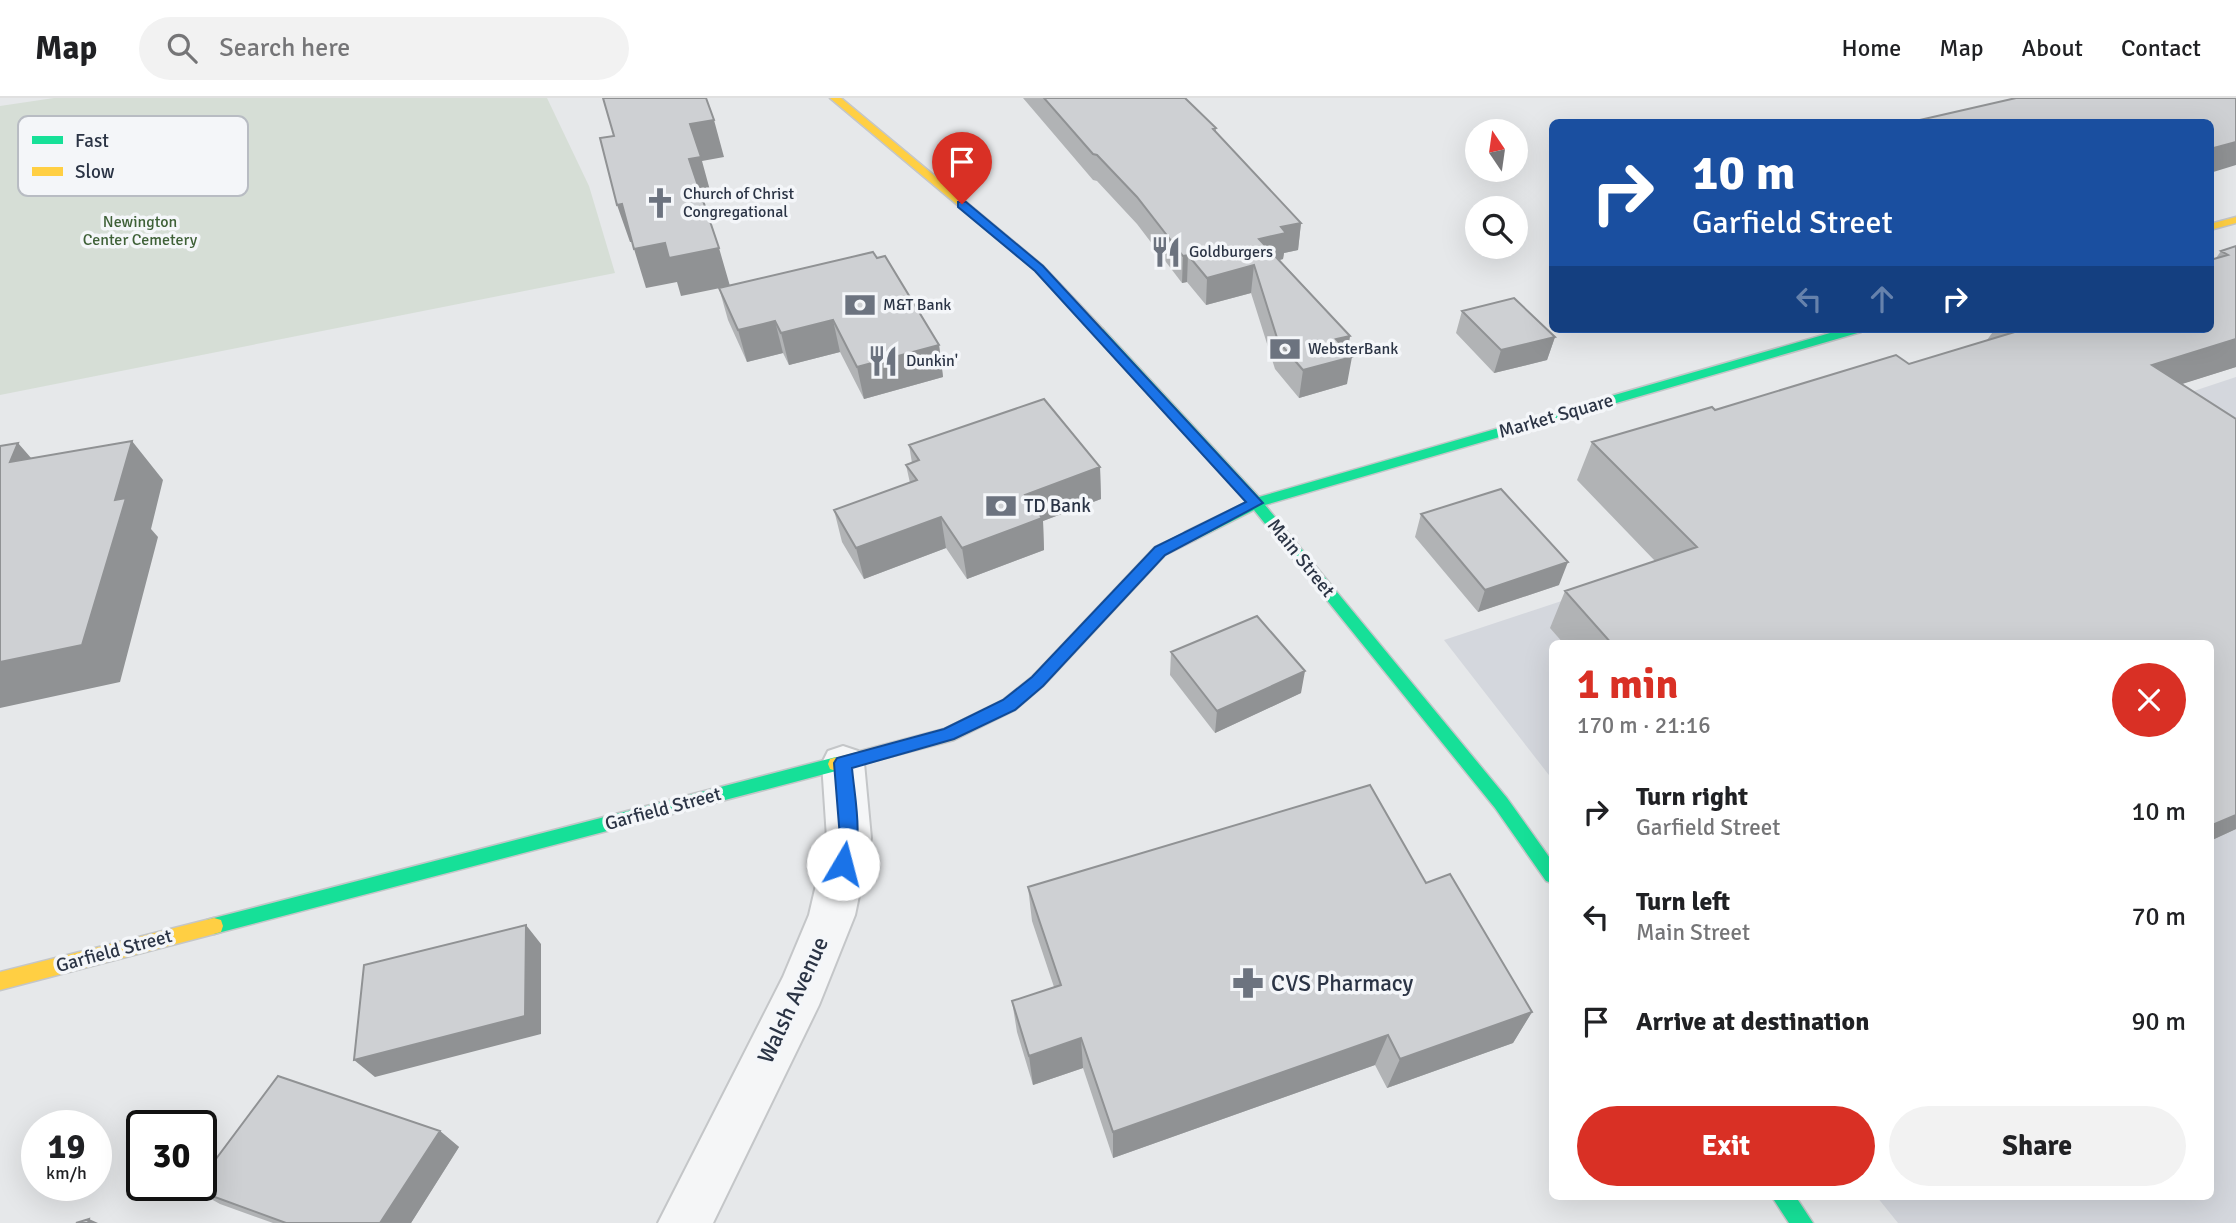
<!DOCTYPE html>
<meta charset="utf-8">
<style>
:root{--surface:#fff;--page:#f2f2f2;--text:#202124;--muted:#757577;--line:#e0e0e0;--accent:#d93025}
body{margin:0;font-family:Signika,sans-serif;background:var(--page);color:var(--text);height:100vh;display:flex;flex-direction:column;font-size:26px;white-space:nowrap}
*{box-sizing:border-box;margin:0}
p{font-size:23px;color:var(--muted)}
.icon{flex:none;width:38px;height:38px;fill:none;stroke:currentColor;stroke-width:2;stroke-linecap:round;stroke-linejoin:round}
.map{position:relative;flex:1;overflow:hidden}
.panel{position:absolute;left:1549px;top:542px;width:665px;height:560px;display:flex;flex-direction:column;background:var(--surface);border-radius:10px;box-shadow:0 7px 28px #0002}
.panel>*{flex:none}
.guide{position:absolute;left:1549px;top:21px;width:665px;height:214px;border-radius:10px;box-shadow:0 7px 28px #0002;background:#1a4fa0;color:#fff;overflow:hidden}
.needle{width:46px;rotate:347deg}
.buttons{position:absolute;left:1465px;top:21px;display:grid;gap:14px}
.buttons a{display:grid;place-items:center;width:63px;height:63px;border-radius:50%;background:var(--surface);box-shadow:0 7px 28px #0002;font-size:35px}
.speed{position:absolute;left:21px;top:1012px;display:flex;gap:14px;font-size:35px;font-weight:700;text-align:center}
.speed>*{display:grid;place-content:center;width:91px;height:91px;border-radius:50%;background:var(--surface);box-shadow:0 7px 28px #0002;line-height:1}
.speed small{font-size:18px;font-weight:400}
.speed .limit{border:4px solid #111;border-radius:10px;background:#fff;color:#111}
.pin{position:absolute;display:grid;place-items:center;width:60px;height:60px;color:#fff;margin:-72px -30px;border-radius:50% 50% 50% 0;rotate:-45deg;box-shadow:0 0 7px #0007}
.pin .icon{rotate:45deg}
.me{position:absolute;width:77px;margin:-38px;rotate:8deg;stroke-linejoin:round;filter:drop-shadow(0 0 5px #0008)}
.turn{display:flex;align-items:center;gap:24px;height:147px;padding:0 28px;font-size:32px}
.turn .icon{width:91px;height:91px;stroke-width:2.5}
.turn b{display:block;font-size:49px;line-height:60px}
.lanes{display:flex;align-items:center;height:66px;padding:0 28px;background:#0003;justify-content:center;gap:35px;direction:ltr}
.lanes .off{opacity:.35}
.round{display:grid;place-items:center;flex:none;width:74px;height:74px;border-radius:37px;background:var(--page)}
.headline{display:flex;align-items:center;justify-content:space-between;height:119px;padding:0 28px}
h1{font-size:42px;font-weight:700;line-height:52px;color:var(--accent)}
.action{display:flex;gap:14px;margin-top:auto;padding:14px 28px}
.action a{flex:1;height:80px;border-radius:42px;background:var(--accent);color:#fff;font-size:28px;font-weight:700;line-height:80px;text-align:center}
.action a+a{background:var(--page);color:var(--text)}
ul{padding:0;list-style:none}
li{display:flex;align-items:center;gap:21px;height:105px;padding:0 28px}
li div{flex:1}
li b{display:block;font-size:26px}
li em{font-style:normal}
header{display:flex;align-items:center;gap:42px;box-sizing:border-box;height:98px;padding:0 35px;background:var(--surface);border-bottom:2px solid var(--line)}
header strong{font-size:33px}
nav{display:flex;gap:38px;margin-inline-start:auto;font-size:24px}
.search{width:490px;height:63px;background:var(--page);display:flex;align-items:center;gap:18px;box-sizing:border-box;padding:0 24px;border-radius:38px;color:var(--muted);font-size:26px}
.map>svg:first-child{display:block}
.built{fill:#d4d7dd}
.green{fill:#d6ded6}
.lines{fill:none;stroke-linecap:round;stroke-linejoin:round}
.street-casing{stroke:#c4c6c8;stroke-width:4}
.fast-casing{stroke:#c4c6c8;stroke-width:3}
.slow-casing{stroke:#c4c6c8;stroke-width:3}
.street{fill:#f5f6f7;fill-rule:evenodd}
.fast{fill:#16e098;fill-rule:evenodd}
.slow{fill:#ffcf43;fill-rule:evenodd}
.wall{fill:#b1b3b5}
.shaded-wall{fill:#909294}
.building{fill:#ced0d3;stroke:#909294;stroke-width:2}
.route{fill:#1a73e8;stroke:#114b97;stroke-width:2}
.labels{text-anchor:middle;dominant-baseline:central;stroke-width:7;stroke-linejoin:round;paint-order:stroke}
.far-poi-label{font-size:16px;fill:#2b3445;stroke:#f4f6f9;text-anchor:start}
.far-park-label{font-size:16px;fill:#3f6138;stroke:#f4f6f9}
.street-label{font-size:19px;fill:#2b3445;stroke:#f4f6f9}
.poi-label{font-size:19px;fill:#2b3445;stroke:#f4f6f9;text-anchor:start}
.near-poi-label{font-size:23px;fill:#2b3445;stroke:#f4f6f9;text-anchor:start}
.near-street-label{font-size:23px;fill:#2b3445;stroke:#f4f6f9}
.key{fill:#f4f6f9;stroke:#b8bcc3;stroke-width:2}
.key-label{font-size:19px;fill:#2b3445}
</style>
<header>
<strong>Map</strong>
<div class="search"><svg class="icon" aria-label="search" viewBox="0 0 24 24"><circle cx="10" cy="10" r="6"/><path d="M15 15l6 6"/></svg>Search here</div>
<nav><a>Home</a><a>Map</a><a>About</a><a>Contact</a></nav>
</header>
<div class="map">
<svg width="2236" height="1125" viewBox="0 0 2236 1125">
<rect width="100%" height="100%" fill="#e6e8ea"/>
<path class="built" d="M 2236,279 L 2236,1125 L 1898,1125 L 1877,1099 L 2210,1099 L 2210,546 L 1552,546 L 1552,681 L 1444,542 Z"/>
<path class="green" d="M 54,0 L 547,0 L 589,88 L 615,175 L 0,297 L 0,8 Z"/>
<g class="lines">
<defs>
<path id="street" d="M 843,648 L 858,653 L 864,665 L 871,740 L 855,817 L 819,907 L 713,1125 L 658,1125 L 783,879 L 809,817 L 827,740 L 822,665 L 828,653 Z"/>
<path id="fast" d="M 1099,230 L 1103,231 L 1259,399 L 1844,231 L 1863,231 L 1861,234 L 1265,407 L 1507,700 L 1552,763 L 1552,785 L 1546,783 L 1495,710 L 1254,412 L 1195,442 L 1185,442 L 1183,438 L 1185,434 L 1247,404 L 1095,237 L 1095,231 Z
M 836,659 L 842,661 L 844,666 L 842,671 L 836,673 L 214,836 L 207,834 L 205,828 L 207,822 L 214,820 Z
M 1772,1099 L 1796,1099 L 1813,1125 L 1789,1125 Z"/>
<path id="slow" d="M 830,0 L 841,0 L 1043,168 L 1103,231 L 1103,237 L 1095,237 L 1035,172 Z
M 2236,119 L 2236,125 L 2210,132 L 2210,126 Z
M 1190,433 L 1197,438 L 1195,442 L 1165,457 L 1044,587 L 1015,612 L 954,642 L 836,673 L 830,671 L 828,666 L 830,661 L 944,631 L 1003,602 L 1032,579 L 1155,449 Z
M 214,820 L 221,822 L 223,828 L 221,834 L 214,836 L 0,892 L 0,874 Z"/>
</defs>
<use href="#street" class="street-casing"/>
<use href="#fast" class="fast-casing"/>
<use href="#slow" class="slow-casing"/>
<use href="#street" class="street"/>
<use href="#fast" class="fast"/>
<use href="#slow" class="slow"/>
</g>
<path class="wall" d="M 1023,0 L 1185,0 L 1216,30 L 1216,34 L 1301,125 L 1298,152 L 1284,155 L 1283,161 L 1280,162 L 1350,238 L 1347,253 L 1347,286 L 1299,300 L 1275,271 L 1251,195 L 1206,207 L 1187,184 L 1182,185 L 1137,126 L 1097,83 L 1093,82 Z
M 2236,148 L 2236,269 L 2181,286 L 2236,321 L 2236,731 L 2210,743 L 2210,546 L 1564,546 L 1550,530 L 1565,493 L 1655,463 L 1577,382 L 1592,344 L 1712,309 L 1715,312 L 1896,257 L 1909,266 L 1987,242 L 1995,231 L 2210,231 L 2210,162 L 2216,160 L 2221,153 Z
M 719,190 L 939,247 L 943,279 L 864,301 L 840,254 L 789,267 L 783,255 L 747,264 L 728,222 Z
M 1462,213 L 1555,239 L 1547,262 L 1494,275 L 1456,235 Z
M 909,347 L 1100,369 L 1101,401 L 1043,423 L 1044,452 L 967,481 L 946,450 L 864,481 L 842,444 L 834,412 L 910,385 L 906,367 L 912,365 Z
M 1421,416 L 1559,487 L 1478,514 L 1415,439 Z
M 1171,554 L 1301,595 L 1215,635 L 1170,577 Z
M 1426,785 L 1532,914 L 1513,945 L 1387,990 L 1375,967 L 1113,1060 L 1083,970 L 1033,987 L 1017,934 L 1012,903 L 1054,889 L 1032,823 L 1028,789 Z
M 440,1033 L 459,1049 L 411,1125 L 273,1125 L 220,1106 L 193,1091 Z"/>
<path class="shaded-wall" d="M 714,22 L 724,59 L 702,63 L 711,96 L 699,98 L 689,61 L 690,26 Z
M 2236,44 L 2236,67 L 2210,75 L 2210,51 Z
M 622,106 L 635,144 L 630,144 L 617,107 Z
M 1301,125 L 1298,152 L 1284,155 L 1283,161 L 1257,168 L 1259,141 L 1281,129 Z
M 665,145 L 719,150 L 730,188 L 681,198 L 677,184 L 646,190 L 634,151 Z
M 1188,157 L 1187,184 L 1182,185 L 1183,158 Z
M 1254,167 L 1251,195 L 1206,207 L 1207,180 Z
M 833,222 L 840,254 L 789,267 L 781,235 Z
M 775,223 L 783,255 L 747,264 L 738,232 Z
M 1350,238 L 1346,261 L 1352,259 L 1347,286 L 1299,300 L 1303,272 L 1336,241 Z
M 1555,239 L 1547,262 L 1494,275 L 1501,252 Z
M 2236,241 L 2236,269 L 2122,305 L 2152,267 Z
M 939,247 L 943,279 L 864,301 L 857,269 Z
M 132,343 L 163,382 L 151,431 L 158,439 L 120,584 L 0,610 L 0,564 L 115,402 Z
M 18,345 L 52,384 L 10,364 Z
M 1100,369 L 1101,401 L 1043,423 L 1044,452 L 967,481 L 962,450 L 1025,397 Z
M 941,419 L 946,450 L 864,481 L 856,450 Z
M 1568,464 L 1559,487 L 1478,514 L 1485,492 Z
M 1305,573 L 1301,595 L 1215,635 L 1217,613 Z
M 2236,717 L 2236,731 L 2210,743 L 2210,728 Z
M 526,827 L 541,846 L 541,936 L 375,979 L 354,962 Z
M 1532,914 L 1513,945 L 1387,990 L 1400,961 Z
M 1388,937 L 1375,967 L 1113,1060 L 1113,1034 Z
M 1081,940 L 1083,970 L 1033,987 L 1029,958 Z
M 440,1033 L 459,1049 L 411,1125 L 380,1125 Z
M 89,1121 L 98,1125 L 88,1125 Z"/>
<path class="building" d="M 603,0 L 706,0 L 714,22 L 690,26 L 701,59 L 689,61 L 719,150 L 669,160 L 665,145 L 634,151 L 622,106 L 617,107 L 600,40 L 614,38 Z
M 1044,0 L 1185,0 L 1216,30 L 1213,31 L 1301,125 L 1281,129 L 1286,135 L 1259,141 L 1350,238 L 1336,241 L 1352,259 L 1303,272 L 1278,243 L 1254,167 L 1207,180 L 1188,157 L 1183,158 L 1137,99 L 1097,57 L 1093,56 Z
M 2016,0 L 2236,0 L 2236,44 L 2210,51 L 2210,24 L 1911,24 Z
M 2236,148 L 2236,241 L 2152,267 L 2236,321 L 2236,717 L 2210,728 L 2210,546 L 1612,546 L 1565,493 L 1697,449 L 1592,344 L 1712,309 L 1715,312 L 1896,257 L 1909,266 L 2018,233 L 2016,231 L 2210,231 L 2210,162 L 2228,157 L 2221,153 Z
M 873,154 L 877,160 L 885,158 L 939,247 L 857,269 L 833,222 L 781,235 L 775,223 L 738,232 L 719,190 Z
M 1514,200 L 1555,239 L 1501,252 L 1462,213 Z
M 1044,301 L 1100,369 L 1025,397 L 1042,420 L 962,450 L 941,419 L 856,450 L 834,412 L 917,382 L 906,367 L 919,362 L 909,347 Z
M 132,343 L 115,402 L 126,400 L 82,547 L 0,564 L 0,348 L 18,345 L 10,364 Z
M 1501,391 L 1568,464 L 1485,492 L 1421,416 Z
M 1257,518 L 1305,573 L 1217,613 L 1171,554 Z
M 1370,687 L 1426,785 L 1450,776 L 1532,914 L 1400,961 L 1388,937 L 1113,1034 L 1081,940 L 1029,958 L 1012,903 L 1061,887 L 1028,789 Z
M 526,827 L 525,918 L 354,962 L 364,867 Z
M 278,978 L 440,1033 L 380,1125 L 286,1125 L 193,1091 L 197,1087 L 201,1087 L 201,1081 Z
M 89,1121 L 88,1125 L 76,1125 Z"/>
<path class="route" d="M 958,104 L 966,104 L 1043,168 L 1263,405 L 1165,457 L 1043,588 L 1015,612 L 954,641 L 852,670 C 855,703 864,741 850,771 L 843,774 L 837,771 L 834,766 L 840,740 L 834,665 L 837,660 L 944,631 L 1003,602 L 1032,579 L 1155,449 L 1246,404 L 1035,173 L 958,109 Z"/>
<defs>
<symbol id="church-bare" viewBox="-9 -9 18 18"><path d="M-1.2-6h2.4v3.5h3.3v2.4h-3.3V6h-2.4V-.1h-3.3v-2.4h3.3Z" fill="#6c737f" stroke="#f4f6f9" stroke-width="2.5" paint-order="stroke"/></symbol>
<symbol id="restaurant-bare" viewBox="-9 -9 18 18"><path d="M-5-6h1v4h1v-4h1v4h1v-4h1v5L-1.5 .5V6h-2V.5L-5-1ZM5-6V6H3V1.5H1.5Q1.5-4 5-6Z" fill="#6c737f" stroke="#f4f6f9" stroke-width="2.5" paint-order="stroke"/></symbol>
<symbol id="bank-bare" viewBox="-9 -9 18 18"><path d="M-6-4H6V4H-6ZM0-2.3a2.3 2.3 0 1 0 0 4.6a2.3 2.3 0 1 0 0-4.6Z" fill="#6c737f" stroke="#f4f6f9" stroke-width="2.5" paint-order="stroke"/></symbol>
<symbol id="pharmacy-bare" viewBox="-9 -9 18 18"><path d="M-2-6h4v4h4v4h-4v4h-4v-4h-4v-4h4Z" fill="#6c737f" stroke="#f4f6f9" stroke-width="2.5" paint-order="stroke"/></symbol>
</defs>
<g fill-rule="evenodd">
<use href="#church-bare" x="638" y="83" width="44" height="44"/>
<use href="#restaurant-bare" x="1144" y="132" width="44" height="44"/>
<use href="#bank-bare" x="838" y="185" width="44" height="44"/>
<use href="#bank-bare" x="1263" y="229" width="44" height="44"/>
<use href="#restaurant-bare" x="861" y="241" width="44" height="44"/>
<use href="#bank-bare" x="979" y="386" width="44" height="44"/>
<use href="#pharmacy-bare" x="1226" y="863" width="44" height="44"/>
</g>
<g class="labels">
<g class="far-poi-label">
<text x="683" y="96">Church of Christ<tspan x="683" dy="18">Congregational</tspan></text>
<text x="1189" y="154">Goldburgers</text>
<text x="883" y="207">M&amp;T Bank</text>
<text x="1308" y="251">WebsterBank</text>
<text x="906" y="263">Dunkin'</text>
</g>
<g class="far-park-label">
<text x="140" y="124">Newington<tspan x="140" dy="18">Center Cemetery</tspan></text>
</g>
<g class="street-label">
<text transform="translate(1556 318) rotate(-16)">Market Square</text>
<text transform="translate(1301 460) rotate(51)">Main Street</text>
<text transform="translate(663 711) rotate(-15)">Garfield Street</text>
<text transform="translate(114 853) rotate(-15)">Garfield Street</text>
</g>
<g class="poi-label">
<text x="1024" y="408">TD Bank</text>
</g>
<g class="near-poi-label">
<text x="1271" y="885">CVS Pharmacy</text>
</g>
<g class="near-street-label">
<text transform="translate(793 902) rotate(-65)">Walsh Avenue</text>
</g>
</g>
<rect x="18" y="18" width="230" height="80" rx="10" class="key"/>
<rect x="32" y="38" width="31" height="8" fill="#16e098"/>
<rect x="32" y="69" width="31" height="9" fill="#ffcf43"/>
<g class="key-label">
<text x="75" y="49">Fast</text>
<text x="75" y="80">Slow</text>
</g>
</svg>
<div class="buttons">
<a><svg class="needle" viewBox="-14 -14 28 28"><path d="M0-13l5 13h-10z" fill="#e53935"/><path d="M0 13l5-13h-10z" fill="#757577"/></svg></a>
<a><svg class="icon" aria-label="search" viewBox="0 0 24 24"><circle cx="10" cy="10" r="6"/><path d="M15 15l6 6"/></svg></a>
</div>
<div class="speed"><div>19<small>km/h</small></div><div class="limit">30</div></div>
<div class="pin" style="left:962px;top:106px;background:#d93025"><svg class="icon" aria-label="arrive" viewBox="0 0 24 24"><path d="M6 21V4h12l-3 4 3 4H6"/></svg></div>
<svg class="me" style="left:843px;top:766px" viewBox="-20 -20 40 40"><circle r="19" fill="#fff"/><path d="M0-13L10 11 0 6-10 11z" fill="#1a73e8"/></svg>
<div class="guide">
<div class="turn"><svg class="icon" aria-label="right" viewBox="0 0 24 24"><path d="M7 20v-9h11M14 6l5 5-5 5"/></svg><div><b>10 m</b>Garfield Street</div></div>
<div class="lanes"><svg class="icon off" aria-label="left" viewBox="0 0 24 24"><path d="M17 20v-9H6M10 6l-5 5 5 5"/></svg><svg class="icon off" aria-label="ahead" viewBox="0 0 24 24"><path d="M12 20V5M6 11l6-6 6 6"/></svg><svg class="icon" aria-label="right" viewBox="0 0 24 24"><path d="M7 20v-9h11M14 6l5 5-5 5"/></svg></div>
</div>
<section class="panel">
<div class="headline"><div><h1>1 min</h1><p>170 m · 21:16</p></div><a class="round" style="background:#d93025;color:#fff"><svg class="icon" aria-label="close" viewBox="0 0 24 24"><path d="M6 6l12 12M18 6L6 18"/></svg></a></div>
<ul>
<li><svg class="icon" aria-label="right" viewBox="0 0 24 24"><path d="M7 20v-9h11M14 6l5 5-5 5"/></svg><div><b>Turn right</b><p>Garfield Street</p></div><em>10 m</em></li>
<li><svg class="icon" aria-label="left" viewBox="0 0 24 24"><path d="M17 20v-9H6M10 6l-5 5 5 5"/></svg><div><b>Turn left</b><p>Main Street</p></div><em>70 m</em></li>
<li><svg class="icon" aria-label="arrive" viewBox="0 0 24 24"><path d="M6 21V4h12l-3 4 3 4H6"/></svg><div><b>Arrive at destination</b></div><em>90 m</em></li>
</ul>
<div class="action"><a>Exit</a><a>Share</a></div>
</section>
</div>
